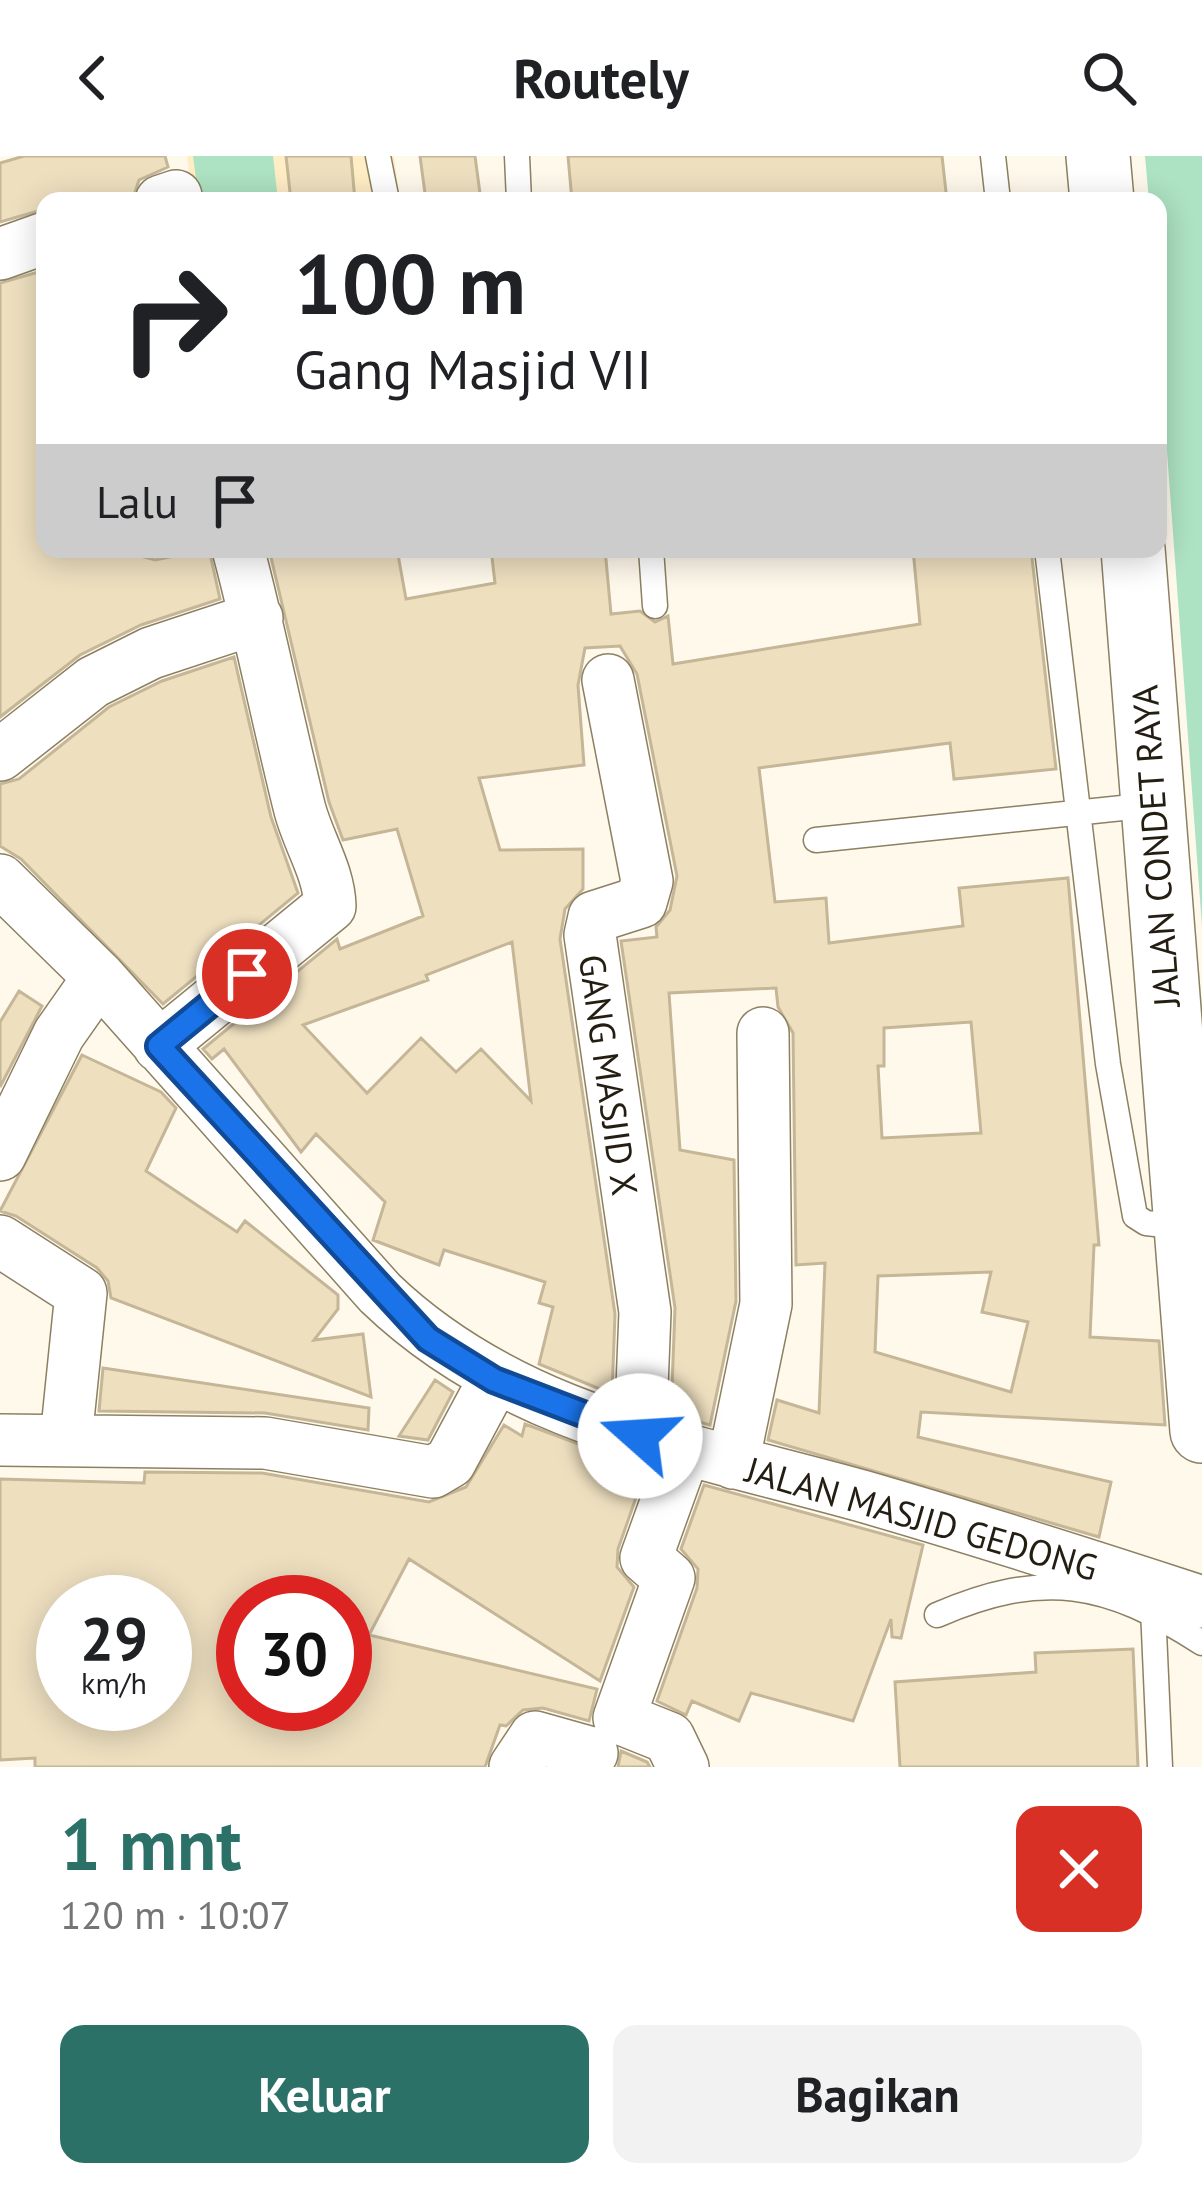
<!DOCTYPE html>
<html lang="id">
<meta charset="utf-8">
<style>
:root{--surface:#fff;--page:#f2f2f2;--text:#202124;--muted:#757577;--accent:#2c7167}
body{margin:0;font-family:"PT Sans",sans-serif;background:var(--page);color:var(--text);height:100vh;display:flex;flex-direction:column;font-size:45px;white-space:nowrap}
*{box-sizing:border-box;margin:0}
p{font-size:39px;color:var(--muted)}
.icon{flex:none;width:66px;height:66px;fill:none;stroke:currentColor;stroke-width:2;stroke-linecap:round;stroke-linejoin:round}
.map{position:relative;height:1611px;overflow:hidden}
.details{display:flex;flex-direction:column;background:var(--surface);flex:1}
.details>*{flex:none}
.hud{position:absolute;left:36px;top:36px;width:1131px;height:366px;border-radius:24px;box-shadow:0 6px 30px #0003;background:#fff;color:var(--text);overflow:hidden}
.speed{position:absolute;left:36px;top:1419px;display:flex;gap:24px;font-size:60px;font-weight:700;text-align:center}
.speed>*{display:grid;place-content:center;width:156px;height:156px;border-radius:50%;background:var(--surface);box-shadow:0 6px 30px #0003;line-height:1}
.speed small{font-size:30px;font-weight:400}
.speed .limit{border:18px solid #d22;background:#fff;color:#111}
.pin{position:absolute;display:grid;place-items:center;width:102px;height:102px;color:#fff;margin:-51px;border:6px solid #fff;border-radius:50%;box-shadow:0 3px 12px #0007}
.me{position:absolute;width:132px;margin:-66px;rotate:289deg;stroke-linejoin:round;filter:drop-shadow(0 0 9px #0008)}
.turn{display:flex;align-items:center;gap:42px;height:252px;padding:0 60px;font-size:54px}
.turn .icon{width:156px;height:156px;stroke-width:2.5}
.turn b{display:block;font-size:84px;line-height:102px}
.then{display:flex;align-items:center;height:114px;padding:0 60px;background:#0003;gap:24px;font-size:45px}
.round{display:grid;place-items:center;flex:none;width:126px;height:126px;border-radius:24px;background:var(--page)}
.headline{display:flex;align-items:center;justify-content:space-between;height:204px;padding:0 60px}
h1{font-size:72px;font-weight:700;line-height:90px;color:var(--accent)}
.cta{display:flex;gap:24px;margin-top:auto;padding:24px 60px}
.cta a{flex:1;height:138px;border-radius:24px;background:var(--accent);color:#fff;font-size:48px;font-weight:700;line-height:138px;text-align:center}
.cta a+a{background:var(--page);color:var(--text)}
header{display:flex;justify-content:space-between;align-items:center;height:156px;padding:0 60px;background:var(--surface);font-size:54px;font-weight:700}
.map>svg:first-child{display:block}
.built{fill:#ffedc5}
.green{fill:#ade2c2}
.building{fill:#eedfbf;stroke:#c4b697;stroke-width:3;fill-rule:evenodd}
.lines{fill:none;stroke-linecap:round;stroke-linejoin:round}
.service-casing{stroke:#8d8062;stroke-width:27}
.minor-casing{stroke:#8d8062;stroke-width:54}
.tertiary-casing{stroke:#8d8062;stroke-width:66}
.service{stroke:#fff;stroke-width:24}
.minor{stroke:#fff;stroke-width:51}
.tertiary{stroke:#fff;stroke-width:63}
.route-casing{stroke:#114b97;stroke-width:30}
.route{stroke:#1a73e8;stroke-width:21}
.labels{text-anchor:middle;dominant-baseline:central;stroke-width:12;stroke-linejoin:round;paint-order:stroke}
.street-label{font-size:36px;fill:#231d12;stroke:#fff}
</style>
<header><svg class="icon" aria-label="back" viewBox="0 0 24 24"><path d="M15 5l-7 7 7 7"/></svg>Routely<svg class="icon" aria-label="search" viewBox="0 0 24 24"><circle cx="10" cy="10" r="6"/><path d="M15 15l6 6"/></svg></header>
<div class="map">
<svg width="1202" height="1611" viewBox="0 0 1202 1611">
<rect width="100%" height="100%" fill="#fff9ec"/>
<path class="built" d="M 187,0 L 394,0 L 400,45 L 192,45 Z"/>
<path class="green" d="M 193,0 L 273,0 L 278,45 L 199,45 Z
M 1145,0 L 1202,0 L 1202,770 L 1158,174 L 1158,45 L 1149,45 Z"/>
<path class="building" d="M 24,0 L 165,0 L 168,11 L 139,24 L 132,45 L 45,45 L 45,53 L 0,66 L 0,7 Z
M 286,0 L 351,0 L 355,45 L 291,45 Z
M 420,0 L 475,0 L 481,45 L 426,45 Z
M 568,0 L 942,0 L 947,45 L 572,45 Z
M 45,114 L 45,393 L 115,393 L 155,404 L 209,393 L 220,443 L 141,469 L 80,499 L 0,561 L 0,127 Z
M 269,393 L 332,393 L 333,399 L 397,393 L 406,443 L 495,427 L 491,393 L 605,393 L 611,458 L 640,455 L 655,466 L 668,460 L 673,508 L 920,468 L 913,393 L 1031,393 L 1056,613 L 954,623 L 950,587 L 759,612 L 775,746 L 826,742 L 829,787 L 963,770 L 959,732 L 1068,722 L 1099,1089 L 1094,1089 L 1090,1181 L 1159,1185 L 1165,1269 L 921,1256 L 918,1281 L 1111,1326 L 1099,1381 L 768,1284 L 777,1244 L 819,1257 L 825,1107 L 796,1109 L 793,877 L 778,851 L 776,832 L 669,837 L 680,994 L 734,1004 L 736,1145 L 710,1269 L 671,1258 L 675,1152 L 621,785 L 657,781 L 656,771 L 670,754 L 677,720 L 637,518 L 620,490 L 585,492 L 578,529 L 584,609 L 479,622 L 500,694 L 583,693 L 583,733 L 565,753 L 560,783 L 615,1158 L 612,1238 L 539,1208 L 553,1151 L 539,1147 L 545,1126 L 444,1094 L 439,1109 L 373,1084 L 385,1046 L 316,978 L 301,996 L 224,893 L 212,903 L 203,893 L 337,783 L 340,793 L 423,760 L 397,673 L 343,684 L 329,646 ZM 512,786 L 531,945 L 481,893 L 456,916 L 421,882 L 367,937 L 303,869 L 428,824 L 426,819 ZM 971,866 L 981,977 L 882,982 L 878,910 L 884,910 L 884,872 ZM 991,1116 L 982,1156 L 1028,1166 L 1011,1236 L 875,1196 L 878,1120 Z
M 234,501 L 271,661 L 298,737 L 163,848 L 21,703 L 0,690 L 0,628 L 19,623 L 109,551 L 162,525 Z
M 19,835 L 42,850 L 0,931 L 0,866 Z
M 82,899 L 161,936 L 176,952 L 146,1015 L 237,1076 L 245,1065 L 338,1139 L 338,1153 L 314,1184 L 363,1178 L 371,1241 L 111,1142 L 108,1125 L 97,1112 L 16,1060 L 0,1055 Z
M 103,1212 L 369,1252 L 368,1274 L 265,1257 L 99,1255 Z
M 435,1224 L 453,1236 L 428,1284 L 399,1280 Z
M 525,1268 L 646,1313 L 618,1393 L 617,1411 L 634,1431 L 600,1525 L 409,1403 L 369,1479 L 597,1533 L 589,1565 L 543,1552 L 523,1554 L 506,1570 L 500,1569 L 485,1611 L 35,1611 L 35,1602 L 0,1604 L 0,1323 L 144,1327 L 145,1316 L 262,1317 L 429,1346 L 466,1331 L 504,1269 L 522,1280 ZM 63,1446 L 165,1446 L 165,1548 L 63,1548 ZM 243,1446 L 345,1446 L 345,1548 L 243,1548 Z
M 704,1329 L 923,1389 L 901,1482 L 892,1481 L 891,1463 L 853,1565 L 751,1537 L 739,1565 L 692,1545 L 686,1559 L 657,1545 L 697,1432 L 698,1413 L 681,1393 Z
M 1133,1493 L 1138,1611 L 900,1611 L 895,1526 L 1036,1516 L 1035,1497 Z
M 621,1595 L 647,1606 L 650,1611 L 618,1611 Z"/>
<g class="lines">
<defs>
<path id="service" d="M 378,0 L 387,45
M 517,0 L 519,45
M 993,0 L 998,45
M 651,393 L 655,450
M 1047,393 L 1108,908 L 1135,1060 L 1146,1067 L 1183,1071
M 816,684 L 1151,649
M 1153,1453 L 1160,1611
M 937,1459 C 1043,1413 1107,1425 1202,1487"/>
<path id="minor" d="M 161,45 L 176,40
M 0,98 L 45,82
M 608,524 L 647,725 L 641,746 L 594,761 L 590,779 L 645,1156 L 640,1280
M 0,599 L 93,526 L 151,497 L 257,462
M 0,724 L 99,821 L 380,1137 C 513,1265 690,1292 862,1340 C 976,1373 1089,1409 1202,1446
M 159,890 L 330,750 C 329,716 309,687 300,654 C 278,567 261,479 238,393
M 0,999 L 59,878 L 99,821
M 0,1085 L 81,1137 L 66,1283
M 0,1284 L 265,1287 L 433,1316 L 450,1306 L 494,1224
M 733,1307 L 766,1148 L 763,877
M 515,1611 L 535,1581 L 592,1597
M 683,1611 L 669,1582 L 619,1562 L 669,1422 L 646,1402 L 685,1294"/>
<path id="tertiary" d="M 1098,0 L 1102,45
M 1133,393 L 1202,1275"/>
</defs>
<use href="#service" class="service-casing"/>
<use href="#minor" class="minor-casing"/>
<use href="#tertiary" class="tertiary-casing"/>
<use href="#service" class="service"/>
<use href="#minor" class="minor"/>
<use href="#tertiary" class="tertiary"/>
</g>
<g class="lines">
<defs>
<path id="route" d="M 247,818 L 159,890 L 428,1183 L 494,1224 L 640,1280"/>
</defs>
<use href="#route" class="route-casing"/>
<use href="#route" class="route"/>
</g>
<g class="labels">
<g class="street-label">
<text transform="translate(1155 690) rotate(-94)">JALAN CONDET RAYA</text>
<text transform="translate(609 919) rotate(82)">GANG MASJID X</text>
<text transform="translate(922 1362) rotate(16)">JALAN MASJID GEDONG</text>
</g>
</g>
</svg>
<div class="speed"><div>29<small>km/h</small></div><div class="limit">30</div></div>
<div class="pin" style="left:247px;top:818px;background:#d93025"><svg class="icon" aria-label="arrive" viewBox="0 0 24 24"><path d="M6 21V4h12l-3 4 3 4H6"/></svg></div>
<svg class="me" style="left:640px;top:1280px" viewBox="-20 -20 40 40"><circle r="19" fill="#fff"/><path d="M0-13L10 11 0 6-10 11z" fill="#1a73e8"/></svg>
<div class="hud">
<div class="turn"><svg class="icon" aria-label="right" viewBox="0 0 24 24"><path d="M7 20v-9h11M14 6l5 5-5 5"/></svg><div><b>100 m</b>Gang Masjid VII</div></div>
<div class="then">Lalu<svg class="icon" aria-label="arrive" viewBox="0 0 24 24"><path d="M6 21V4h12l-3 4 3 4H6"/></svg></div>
</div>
</div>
<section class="details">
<div class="headline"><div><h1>1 mnt</h1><p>120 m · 10:07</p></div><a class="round" style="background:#d93025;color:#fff"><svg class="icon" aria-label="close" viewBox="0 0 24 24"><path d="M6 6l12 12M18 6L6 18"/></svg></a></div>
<div class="cta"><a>Keluar</a><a>Bagikan</a></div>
</section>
